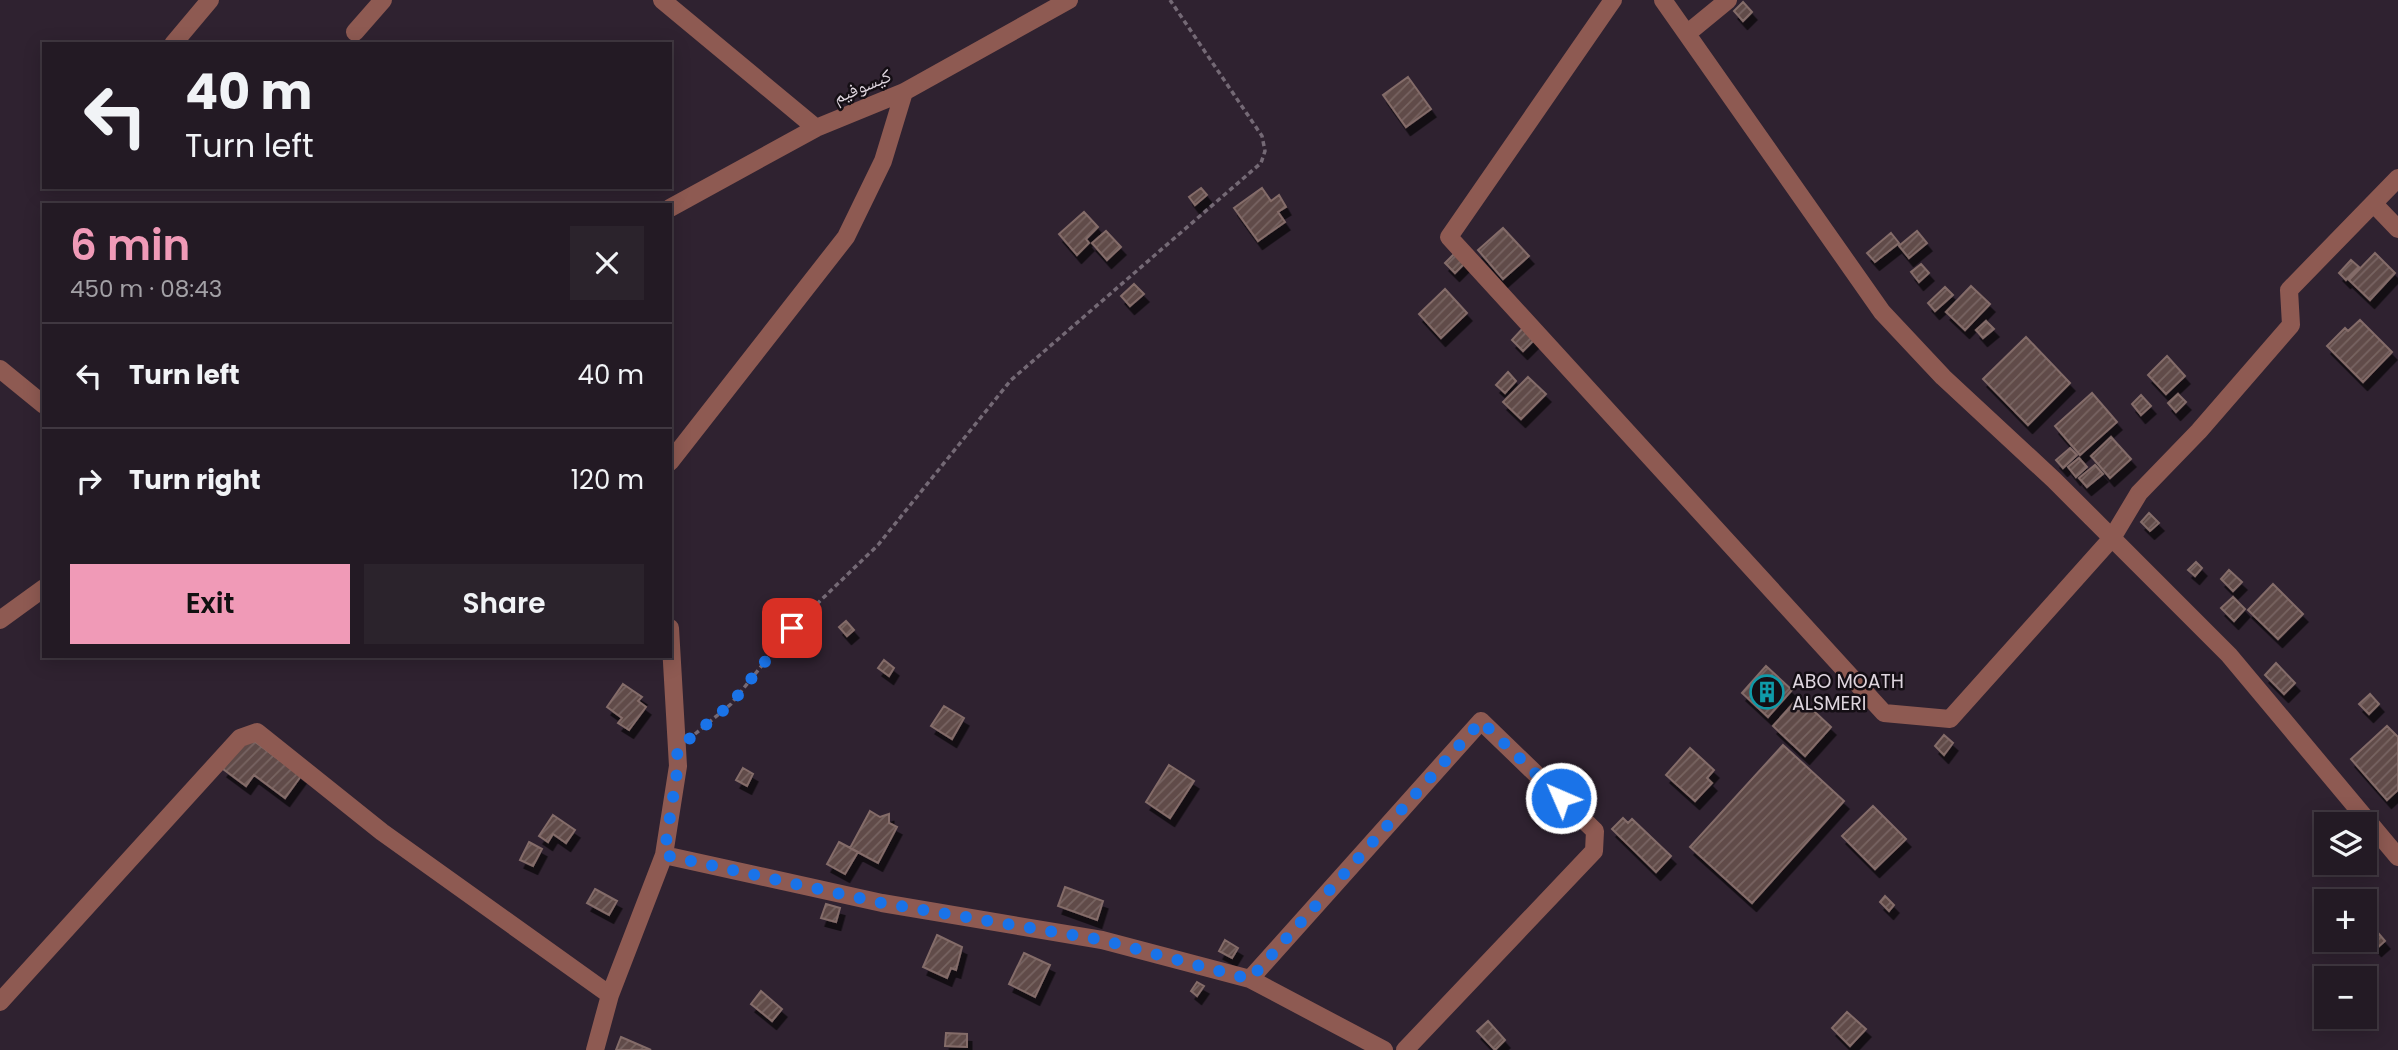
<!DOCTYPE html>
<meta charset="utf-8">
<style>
:root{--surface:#231a24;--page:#2b232c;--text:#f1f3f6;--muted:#a3a1a6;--line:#403841;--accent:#f09ab7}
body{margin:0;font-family:Poppins,"Noto Naskh Arabic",sans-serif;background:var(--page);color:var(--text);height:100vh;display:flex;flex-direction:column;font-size:26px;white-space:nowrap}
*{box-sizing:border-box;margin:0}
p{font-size:23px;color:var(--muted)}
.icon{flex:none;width:38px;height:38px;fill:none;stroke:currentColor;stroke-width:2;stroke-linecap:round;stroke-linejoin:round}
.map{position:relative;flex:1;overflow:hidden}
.side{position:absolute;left:42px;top:203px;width:630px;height:455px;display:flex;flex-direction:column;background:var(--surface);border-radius:0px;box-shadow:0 4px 18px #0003,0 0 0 2px var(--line)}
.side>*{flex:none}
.guide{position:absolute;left:42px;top:42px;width:630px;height:147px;border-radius:0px;box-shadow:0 4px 18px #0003,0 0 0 2px var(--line);background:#231a24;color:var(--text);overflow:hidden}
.tools{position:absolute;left:2314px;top:812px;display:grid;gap:14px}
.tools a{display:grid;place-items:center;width:63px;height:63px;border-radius:0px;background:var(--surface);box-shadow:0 4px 18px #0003,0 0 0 2px var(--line);font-size:35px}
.pin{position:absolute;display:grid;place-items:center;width:60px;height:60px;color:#fff;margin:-30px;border-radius:14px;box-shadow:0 4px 10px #0006}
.me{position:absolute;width:77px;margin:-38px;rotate:315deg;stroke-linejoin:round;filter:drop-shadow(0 0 5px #0008)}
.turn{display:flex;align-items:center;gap:24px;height:147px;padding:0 28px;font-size:32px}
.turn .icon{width:91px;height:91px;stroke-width:2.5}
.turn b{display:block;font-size:49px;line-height:60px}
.round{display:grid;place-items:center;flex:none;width:74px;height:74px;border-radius:0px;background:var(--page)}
.overview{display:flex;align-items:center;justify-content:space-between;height:119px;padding:0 28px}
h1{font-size:42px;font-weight:600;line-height:52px;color:var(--accent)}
.primary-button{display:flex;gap:14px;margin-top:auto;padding:14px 28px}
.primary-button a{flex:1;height:80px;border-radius:0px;background:var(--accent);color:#111;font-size:28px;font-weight:600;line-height:80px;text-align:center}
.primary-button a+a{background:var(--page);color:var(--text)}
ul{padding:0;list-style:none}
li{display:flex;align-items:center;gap:21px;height:105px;padding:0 28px;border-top:2px solid var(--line)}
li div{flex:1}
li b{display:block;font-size:26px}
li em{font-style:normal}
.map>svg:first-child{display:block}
.building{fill:url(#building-hatch);stroke:#846c69;stroke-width:2;filter:url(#shadow)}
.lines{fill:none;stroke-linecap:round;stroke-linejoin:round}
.path{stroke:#746975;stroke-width:3.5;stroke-dasharray:5 3.5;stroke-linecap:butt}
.minor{stroke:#8e5a52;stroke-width:18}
.route{stroke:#1a73e8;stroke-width:12;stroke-dasharray:0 21.6}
.labels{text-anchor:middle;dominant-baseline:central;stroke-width:5;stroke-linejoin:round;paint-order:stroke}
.street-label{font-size:19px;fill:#ded5de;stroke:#140e14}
.poi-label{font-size:19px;fill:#ded5de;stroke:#140e14;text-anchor:start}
</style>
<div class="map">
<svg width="2398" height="1050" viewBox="0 0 2398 1050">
<defs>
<pattern id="building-hatch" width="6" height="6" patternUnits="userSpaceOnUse" patternTransform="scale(1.75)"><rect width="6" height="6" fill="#614b48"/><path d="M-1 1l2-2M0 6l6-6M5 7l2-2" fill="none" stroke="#776462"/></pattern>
<filter id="shadow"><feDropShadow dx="4.5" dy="8" stdDeviation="0" flood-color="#0009"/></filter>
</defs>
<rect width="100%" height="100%" fill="#2f2230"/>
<path class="building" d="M 1743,2 L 1752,12 L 1743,21 L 1734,11 Z
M 1408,77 L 1431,109 L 1406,127 L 1383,95 Z
M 1201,188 L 1207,195 L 1195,205 L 1189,197 Z
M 1262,188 L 1271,201 L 1279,195 L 1286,207 L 1278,212 L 1285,222 L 1258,241 L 1234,208 Z
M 1084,212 L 1098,227 L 1086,239 L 1089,243 L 1077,255 L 1059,234 Z
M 1503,228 L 1529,256 L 1503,279 L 1478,250 Z
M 1106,231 L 1121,247 L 1107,260 L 1092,243 Z
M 1917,231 L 1927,243 L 1909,258 L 1899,246 Z
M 1891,233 L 1899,243 L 1875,262 L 1867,253 Z
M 2375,253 L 2395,273 L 2370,300 L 2349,280 Z
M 1454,254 L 1464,264 L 1455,273 L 1445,263 Z
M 2351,260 L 2359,267 L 2346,280 L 2339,273 Z
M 1921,264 L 1929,273 L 1919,282 L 1911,272 Z
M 1134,284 L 1144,294 L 1130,306 L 1121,296 Z
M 1971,286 L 1990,304 L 1965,330 L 1946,312 Z
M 1945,287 L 1953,295 L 1935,311 L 1928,303 Z
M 1445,289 L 1467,313 L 1441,338 L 1419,314 Z
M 2360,320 L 2392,352 L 2363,382 L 2327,346 L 2345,328 L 2348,331 Z
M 1986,321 L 1994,329 L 1983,338 L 1976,330 Z
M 1525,326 L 1537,337 L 1523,351 L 1512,340 Z
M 2026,337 L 2070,383 L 2028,425 L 1983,379 Z
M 2167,356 L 2185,376 L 2166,394 L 2148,375 Z
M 1508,372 L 1516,381 L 1505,393 L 1496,385 Z
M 1528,377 L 1546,394 L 1521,419 L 1503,402 Z
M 2092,393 L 2117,422 L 2080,455 L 2055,426 Z
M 2178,394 L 2186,402 L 2176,412 L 2168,403 Z
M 2141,395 L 2151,406 L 2141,415 L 2132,404 Z
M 2111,437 L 2131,459 L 2110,478 L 2091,456 Z
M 2070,448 L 2077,455 L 2063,468 L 2056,460 Z
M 2079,458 L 2087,467 L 2076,477 L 2068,467 Z
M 2095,465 L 2103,474 L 2087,487 L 2079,478 Z
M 2149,513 L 2159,523 L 2150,531 L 2141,522 Z
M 2196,562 L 2202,568 L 2195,576 L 2188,570 Z
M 2229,570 L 2242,582 L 2233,591 L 2221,579 Z
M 2273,584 L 2303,614 L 2278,639 L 2248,610 Z
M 2233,597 L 2245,609 L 2234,621 L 2221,608 Z
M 846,621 L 854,630 L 847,636 L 839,627 Z
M 884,660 L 894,668 L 889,676 L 878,668 Z
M 2276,663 L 2295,683 L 2284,694 L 2265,675 Z
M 1766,666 L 1792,690 L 1768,717 L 1742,693 Z
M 623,684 L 642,697 L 638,701 L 646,707 L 629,730 L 618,723 L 622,718 L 607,707 Z
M 2370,694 L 2379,704 L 2369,714 L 2359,704 Z
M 1799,697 L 1831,727 L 1805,756 L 1773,726 Z
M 944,706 L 964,718 L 952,739 L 931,726 Z
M 2387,726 L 2398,737 L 2398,790 L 2387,800 L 2351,759 Z
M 1944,735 L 1953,743 L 1944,755 L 1935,746 Z
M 254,741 L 301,776 L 285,798 L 254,775 L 246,786 L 223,769 L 243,743 Z
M 1783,745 L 1844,801 L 1752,903 L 1690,847 Z
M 1690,748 L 1714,770 L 1707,778 L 1712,783 L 1695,801 L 1666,775 Z
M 1169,765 L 1194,781 L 1170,818 L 1146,802 Z
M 743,768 L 753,774 L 747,786 L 736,780 Z
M 1873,806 L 1906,839 L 1875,869 L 1842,836 Z
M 870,811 L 880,817 L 889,814 L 889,823 L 897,827 L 878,863 L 850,848 Z
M 553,815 L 575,830 L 566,843 L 553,834 L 548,842 L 539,836 Z
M 1623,818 L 1628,823 L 1632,819 L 1671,856 L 1656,872 L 1612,829 Z
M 529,842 L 542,849 L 533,866 L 520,860 Z
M 839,842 L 858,852 L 845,874 L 827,864 Z
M 1065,887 L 1103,901 L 1097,920 L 1058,906 Z
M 595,889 L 617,901 L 609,915 L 587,903 Z
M 1885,896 L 1894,905 L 1889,911 L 1880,902 Z
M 826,904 L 840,908 L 836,922 L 821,918 Z
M 2379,934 L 2385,941 L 2377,948 L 2371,941 Z
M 937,935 L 962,947 L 956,970 L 951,968 L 947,978 L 923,967 Z
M 1225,940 L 1238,948 L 1232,958 L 1219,951 Z
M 1024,953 L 1050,965 L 1035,997 L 1009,984 Z
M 1197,982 L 1204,986 L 1197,996 L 1191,991 Z
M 761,991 L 782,1009 L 772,1021 L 751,1004 Z
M 1847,1012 L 1866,1029 L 1850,1046 L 1832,1028 Z
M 1488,1021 L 1505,1040 L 1495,1050 L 1477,1031 Z
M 946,1033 L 967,1034 L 967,1047 L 945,1046 Z
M 621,1037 L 651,1050 L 616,1050 Z"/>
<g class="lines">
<path class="path" d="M 695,734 L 731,704 L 792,628 L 878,545 L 1011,380 L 1261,163 L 1265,151 L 1262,136 L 1170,0"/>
<path class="minor" d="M 662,0 L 816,128
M 1613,0 L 1449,237 L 1884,713 L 1950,719 L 2112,538 L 2139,493 L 2199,431 L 2291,325 L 2289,290 L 2398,178
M 1663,0 L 1882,312 L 1943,377 L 2054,480 L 2229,655 L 2398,857
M 355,32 L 383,0
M 1689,32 L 1728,0
M 173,44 L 210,0
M 2375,205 L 2398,229
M 670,208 L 816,128 L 904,92 L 1069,0
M 0,369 L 44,405
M 670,462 L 846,237 L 883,161 L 904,92
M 0,620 L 44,588
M 664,855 L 882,903 L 1102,940 L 1250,979 L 1384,1050
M 1250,979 L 1481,721 L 1595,831 L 1594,851 L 1405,1050
M 0,1002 L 240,738 L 257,732 L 382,832 L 610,995
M 595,1050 L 610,995 L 664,855 L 678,766 L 670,628"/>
</g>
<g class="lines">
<path class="route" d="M 792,628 L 731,704 L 677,749 L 678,766 L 664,855 L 882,903 L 1102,940 L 1250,979 L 1481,721 L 1561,798"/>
</g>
<defs>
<symbol id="building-ring" viewBox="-11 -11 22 22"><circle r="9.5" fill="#140e14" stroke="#0f9aa8" stroke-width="1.5"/><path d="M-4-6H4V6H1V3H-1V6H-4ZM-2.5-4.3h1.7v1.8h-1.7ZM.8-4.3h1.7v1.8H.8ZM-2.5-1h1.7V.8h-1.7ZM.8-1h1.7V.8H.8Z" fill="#0f9aa8"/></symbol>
</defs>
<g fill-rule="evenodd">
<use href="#building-ring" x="1748" y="673" width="38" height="38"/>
</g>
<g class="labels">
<g class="street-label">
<text transform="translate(862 86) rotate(-23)">كيسوفيم</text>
</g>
<g class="poi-label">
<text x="1792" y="681">ABO MOATH<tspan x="1792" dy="22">ALSMERI</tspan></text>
</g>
</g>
</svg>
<div class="tools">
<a><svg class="icon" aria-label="layers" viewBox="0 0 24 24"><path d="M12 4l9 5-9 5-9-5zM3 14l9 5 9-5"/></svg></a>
<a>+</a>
<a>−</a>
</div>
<div class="pin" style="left:792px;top:628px;background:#d93025"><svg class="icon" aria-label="arrive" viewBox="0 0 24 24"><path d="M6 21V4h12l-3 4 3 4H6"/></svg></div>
<svg class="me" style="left:1561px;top:798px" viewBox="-20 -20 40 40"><circle r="17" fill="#1a73e8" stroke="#fff" stroke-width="3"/><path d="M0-11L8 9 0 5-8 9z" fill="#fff"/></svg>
<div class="guide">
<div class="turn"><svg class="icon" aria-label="left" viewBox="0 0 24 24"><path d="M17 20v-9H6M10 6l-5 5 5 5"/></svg><div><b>40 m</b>Turn left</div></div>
</div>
<section class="side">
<div class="overview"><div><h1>6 min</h1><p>450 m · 08:43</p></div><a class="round"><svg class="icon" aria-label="close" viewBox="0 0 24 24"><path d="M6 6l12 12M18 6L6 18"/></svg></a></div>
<ul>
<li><svg class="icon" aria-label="left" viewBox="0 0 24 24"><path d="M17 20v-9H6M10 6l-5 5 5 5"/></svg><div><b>Turn left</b></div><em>40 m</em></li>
<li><svg class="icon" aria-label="right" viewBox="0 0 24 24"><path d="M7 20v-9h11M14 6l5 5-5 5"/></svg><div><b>Turn right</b></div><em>120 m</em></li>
</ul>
<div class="primary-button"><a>Exit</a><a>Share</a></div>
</section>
</div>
